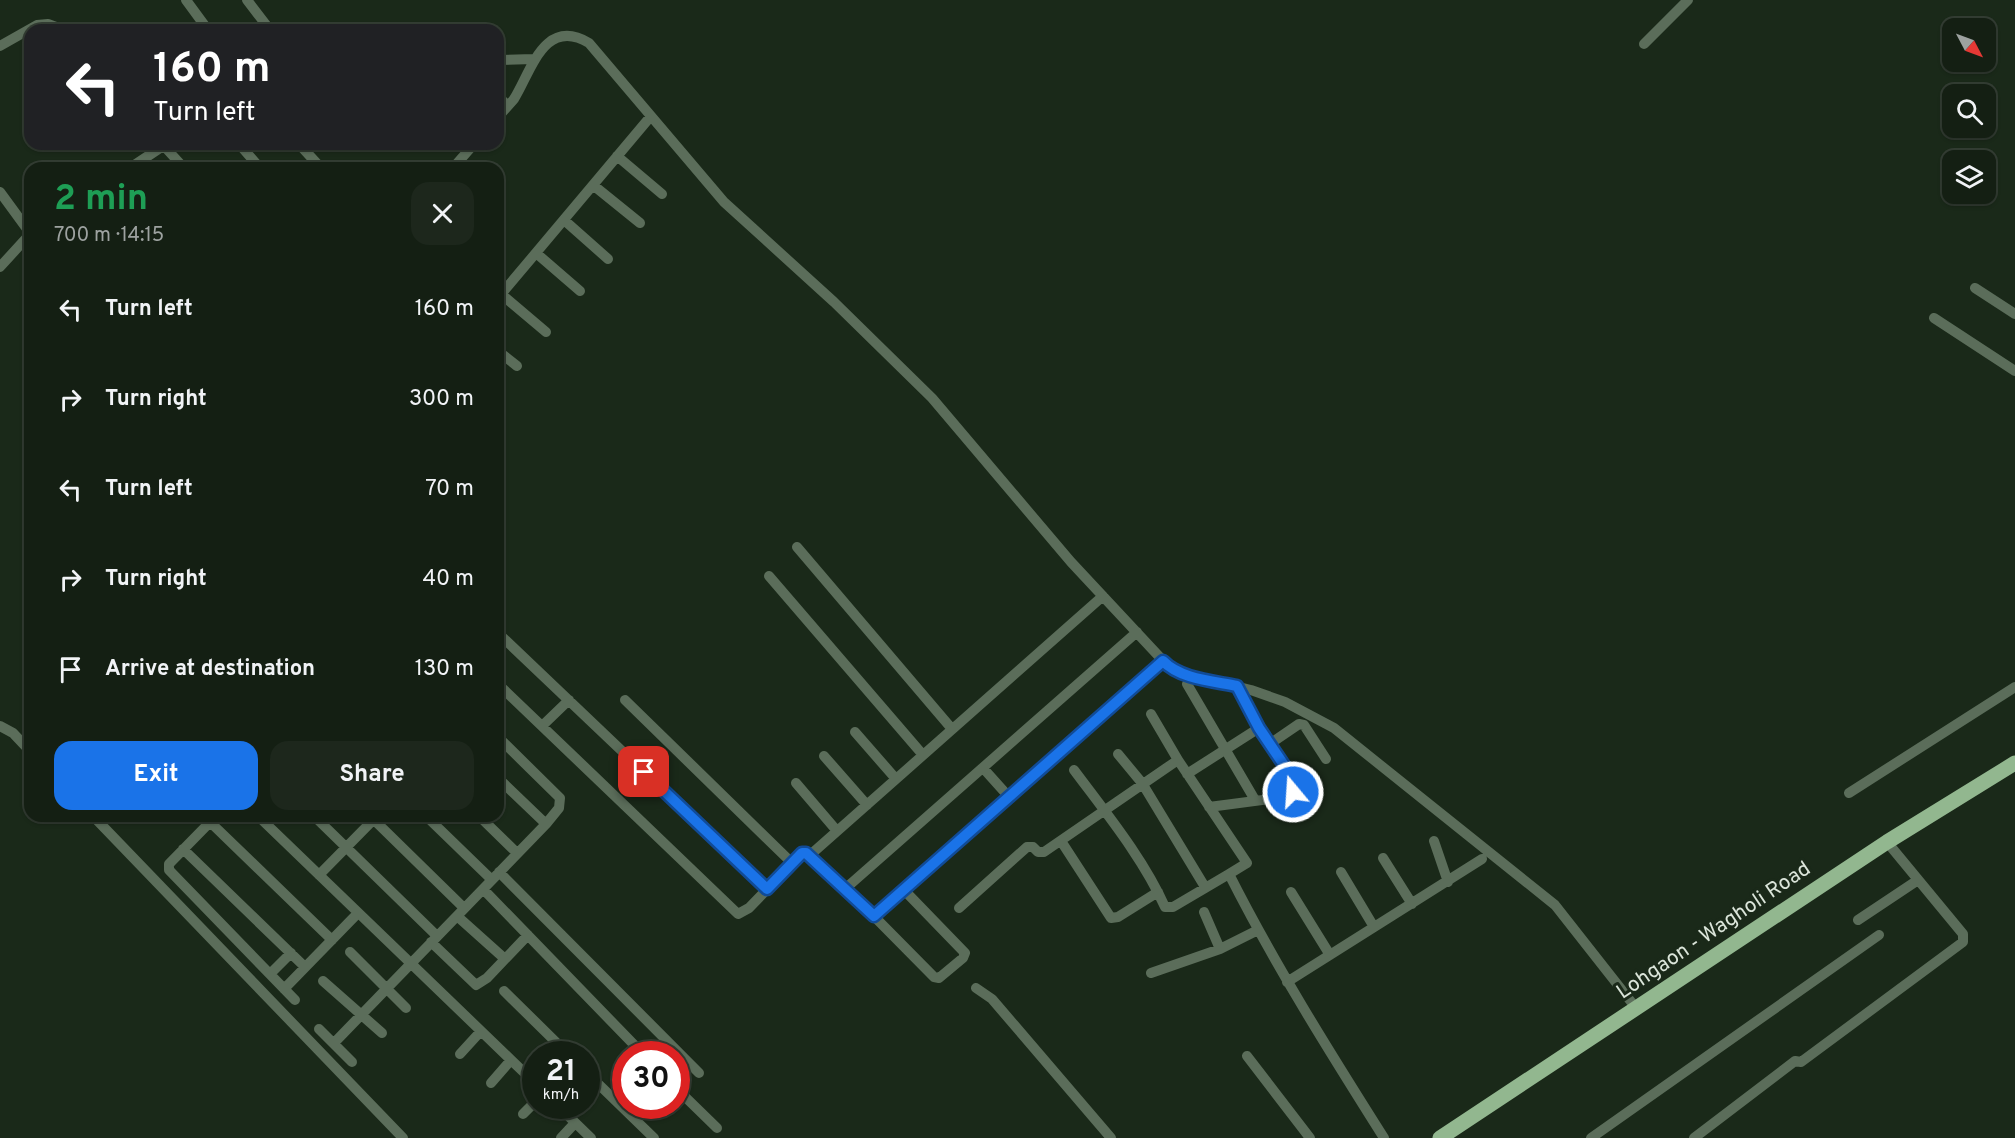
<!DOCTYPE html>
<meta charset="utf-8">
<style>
:root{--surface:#141f13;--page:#1d271c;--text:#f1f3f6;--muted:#9da2a0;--line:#333d33;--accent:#1a73e8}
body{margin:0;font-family:Overpass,sans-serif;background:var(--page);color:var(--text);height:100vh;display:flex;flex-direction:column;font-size:22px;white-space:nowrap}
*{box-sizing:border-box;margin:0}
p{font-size:20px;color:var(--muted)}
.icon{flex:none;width:33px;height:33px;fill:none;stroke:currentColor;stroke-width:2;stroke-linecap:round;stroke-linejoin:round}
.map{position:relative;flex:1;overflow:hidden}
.drawer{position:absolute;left:24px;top:162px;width:480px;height:660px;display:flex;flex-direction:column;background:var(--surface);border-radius:18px;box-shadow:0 2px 4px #0004,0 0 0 2px var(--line)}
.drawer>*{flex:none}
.banner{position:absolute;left:24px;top:24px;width:480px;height:126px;border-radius:18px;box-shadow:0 2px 4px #0004,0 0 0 2px var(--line);background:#202124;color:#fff;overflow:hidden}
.needle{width:39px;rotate:131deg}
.fabs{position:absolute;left:1942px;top:18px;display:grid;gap:12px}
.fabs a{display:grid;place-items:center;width:54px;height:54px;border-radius:12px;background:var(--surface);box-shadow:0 2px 4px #0004,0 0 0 2px var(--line);font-size:30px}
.speed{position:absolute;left:522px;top:1041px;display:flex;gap:12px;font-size:30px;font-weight:700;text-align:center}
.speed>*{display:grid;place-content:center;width:78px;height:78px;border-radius:50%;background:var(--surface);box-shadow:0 2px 4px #0004,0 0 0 2px var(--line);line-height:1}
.speed small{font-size:15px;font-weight:400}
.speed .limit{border:9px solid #d22;background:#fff;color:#111}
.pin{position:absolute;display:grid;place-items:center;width:51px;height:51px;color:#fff;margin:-26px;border-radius:12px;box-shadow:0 3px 9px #0006}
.me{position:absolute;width:66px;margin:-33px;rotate:342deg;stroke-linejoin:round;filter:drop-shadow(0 0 4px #0008)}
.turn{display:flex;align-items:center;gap:21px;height:126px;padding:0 30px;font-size:27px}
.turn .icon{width:78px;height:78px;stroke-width:2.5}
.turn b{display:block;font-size:42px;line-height:51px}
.round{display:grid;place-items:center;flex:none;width:63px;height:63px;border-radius:18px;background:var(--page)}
.summary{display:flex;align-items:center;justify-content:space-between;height:102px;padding:0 30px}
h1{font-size:36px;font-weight:700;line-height:45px;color:#1e9e55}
.action{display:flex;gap:12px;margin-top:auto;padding:12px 30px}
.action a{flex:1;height:69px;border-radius:18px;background:var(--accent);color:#fff;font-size:24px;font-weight:700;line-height:69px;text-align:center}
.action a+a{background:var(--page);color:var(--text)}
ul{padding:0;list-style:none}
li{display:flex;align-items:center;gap:18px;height:90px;padding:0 30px}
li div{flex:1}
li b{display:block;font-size:22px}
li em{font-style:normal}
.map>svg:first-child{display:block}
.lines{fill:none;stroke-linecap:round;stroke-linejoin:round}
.minor{stroke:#5b6d5a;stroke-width:10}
.primary{stroke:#92b78f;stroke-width:15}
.route-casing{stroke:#114b97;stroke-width:15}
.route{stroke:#1a73e8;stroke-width:10}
.labels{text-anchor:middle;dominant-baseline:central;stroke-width:6;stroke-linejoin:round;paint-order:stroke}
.street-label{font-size:21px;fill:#dbe5da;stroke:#1a2919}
</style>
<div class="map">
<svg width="2015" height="1138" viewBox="0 0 2015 1138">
<rect width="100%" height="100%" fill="#1a2919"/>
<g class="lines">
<path class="minor" d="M 186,0 L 208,30
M 247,0 L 270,30
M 1644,44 L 1688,0
M 0,46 L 37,25 L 48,24 L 64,30
M 498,60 L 533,59
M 498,96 L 508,106
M 498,117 C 503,111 509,105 514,99 C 531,72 544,16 589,43 L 724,202 L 834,302 L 932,398 L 1071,562 L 1168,666 L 1186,674 L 1251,690 L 1285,702 L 1334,728 L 1555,905 L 1636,1008
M 239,144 L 260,168
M 299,144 L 321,168
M 164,146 L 184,168
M 617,156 L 662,194
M 130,168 L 166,144
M 453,168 L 474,144
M 593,185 L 640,223
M 0,192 L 30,233
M 564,220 L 608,259
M 536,253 L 580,291
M 0,267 L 30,234
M 1975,288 L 2015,314
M 501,294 L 546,332
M 498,298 L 651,116
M 1934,318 L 2015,371
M 498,351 L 517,366
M 797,547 L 952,729
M 769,576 L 923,755
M 498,633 L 767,889
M 498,684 L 738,914 L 749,908 L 802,853 L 806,853 L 846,888 L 934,977 L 939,978 L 963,958 L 965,953 L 904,890
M 1187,684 L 1255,800
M 625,700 L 792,863
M 1151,714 L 1178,760
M 0,726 L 13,733 L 30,751
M 542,726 L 569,700
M 855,732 L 896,779
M 498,737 L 560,798 L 559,808 L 546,824
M 1271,743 L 1299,724 L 1304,725 L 1326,759
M 1118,754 L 1142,783 L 1205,887
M 824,756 L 867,805
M 983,768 L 1009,797
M 1074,770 C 1106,813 1143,858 1165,907 L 1173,907 L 1229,874
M 1187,774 L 1259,728
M 796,783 L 837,831
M 1849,793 L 2015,687
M 1209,807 L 1286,797 L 1293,792 L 1290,774 L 1259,728 L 1237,686
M 93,816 L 403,1138
M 216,816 L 169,864 L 169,870 L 295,1000
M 258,816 L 536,1084
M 314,816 L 437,936
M 370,816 L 464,908
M 426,816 L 492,880
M 479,816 L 517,853
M 210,822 L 332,940
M 1061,841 L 1111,918 L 1118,917 L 1158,892
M 1434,841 L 1448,882
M 183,849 L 305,967
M 809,856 L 1103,596
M 1383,858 L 1412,904
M 499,872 L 699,1073
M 1341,872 L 1374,927
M 319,875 L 377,816
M 846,888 L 1137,632
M 483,889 L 643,1054
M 1291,892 L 1330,955
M 959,908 L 1027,847 L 1033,847 L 1038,852 L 1044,852 L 1178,760 L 1247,863 L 1229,874 C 1275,965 1329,1051 1384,1138
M 1204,912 L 1220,949
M 457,916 L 505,959
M 874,916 L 1163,661
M 1858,920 L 1918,880
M 431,942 L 476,985 L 487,978 L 528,935
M 350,952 L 406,1008
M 1151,973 L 1220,949 L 1258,930
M 270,974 L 291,953
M 323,981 L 382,1033
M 1287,982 L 1482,859
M 976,988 L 992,999 L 1111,1138
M 284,989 L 358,913
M 504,991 L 568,1054
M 319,1029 L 352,1062
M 334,1043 L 546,824 L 498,778
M 460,1054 L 481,1031
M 1247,1056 L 1310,1138
M 586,1072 L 654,1138
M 491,1083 L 511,1060
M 676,1088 L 717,1128
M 558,1106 L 591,1138
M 523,1114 L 536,1101
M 561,1138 L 575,1123
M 1591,1138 L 1879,935
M 1694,1138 L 1795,1061 L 1801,1062 L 1963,942 L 1963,934 L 1887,842"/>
<path class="primary" d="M 1440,1138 L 1887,842 L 2015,763"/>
</g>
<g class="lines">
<defs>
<path id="route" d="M 644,772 L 767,889 L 802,853 L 806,853 L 874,916 L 1163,661 C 1180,679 1213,681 1237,686 L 1259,728 L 1290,774 L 1293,792"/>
</defs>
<use href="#route" class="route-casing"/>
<use href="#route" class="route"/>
</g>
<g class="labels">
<g class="street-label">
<text transform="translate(1714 931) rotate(-34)">Lohgaon - Wagholi Road</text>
</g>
</g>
</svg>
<div class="fabs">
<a><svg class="needle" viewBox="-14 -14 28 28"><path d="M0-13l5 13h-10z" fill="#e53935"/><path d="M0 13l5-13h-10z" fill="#9da2a0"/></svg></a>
<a><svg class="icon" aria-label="search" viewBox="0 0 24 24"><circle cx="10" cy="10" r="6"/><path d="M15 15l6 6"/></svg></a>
<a><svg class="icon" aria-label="layers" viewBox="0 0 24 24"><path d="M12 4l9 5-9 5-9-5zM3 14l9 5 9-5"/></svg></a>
</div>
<div class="speed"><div>21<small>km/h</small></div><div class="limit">30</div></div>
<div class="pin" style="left:644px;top:772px;background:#d93025"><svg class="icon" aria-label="arrive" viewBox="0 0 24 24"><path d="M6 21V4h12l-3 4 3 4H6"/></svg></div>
<svg class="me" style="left:1293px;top:792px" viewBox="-20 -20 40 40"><circle r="17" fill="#1a73e8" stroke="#fff" stroke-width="3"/><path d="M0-11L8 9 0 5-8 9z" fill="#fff"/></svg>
<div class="banner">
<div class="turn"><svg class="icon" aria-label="left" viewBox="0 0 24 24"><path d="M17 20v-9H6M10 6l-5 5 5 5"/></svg><div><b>160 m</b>Turn left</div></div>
</div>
<section class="drawer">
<div class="summary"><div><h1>2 min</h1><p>700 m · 14:15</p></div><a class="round"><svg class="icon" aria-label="close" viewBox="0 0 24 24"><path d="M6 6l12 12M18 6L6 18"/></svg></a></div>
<ul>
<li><svg class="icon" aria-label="left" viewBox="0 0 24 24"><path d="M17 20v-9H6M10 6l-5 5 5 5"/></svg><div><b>Turn left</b></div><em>160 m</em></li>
<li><svg class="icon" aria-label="right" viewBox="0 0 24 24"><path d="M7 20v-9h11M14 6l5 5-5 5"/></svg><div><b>Turn right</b></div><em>300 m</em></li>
<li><svg class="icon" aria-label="left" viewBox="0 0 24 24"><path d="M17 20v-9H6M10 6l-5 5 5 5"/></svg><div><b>Turn left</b></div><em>70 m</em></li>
<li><svg class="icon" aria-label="right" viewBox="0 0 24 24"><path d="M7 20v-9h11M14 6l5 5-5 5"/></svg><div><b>Turn right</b></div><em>40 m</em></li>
<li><svg class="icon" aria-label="arrive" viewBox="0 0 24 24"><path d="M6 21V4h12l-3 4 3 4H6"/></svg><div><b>Arrive at destination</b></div><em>130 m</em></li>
</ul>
<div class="action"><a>Exit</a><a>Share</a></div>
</section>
</div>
